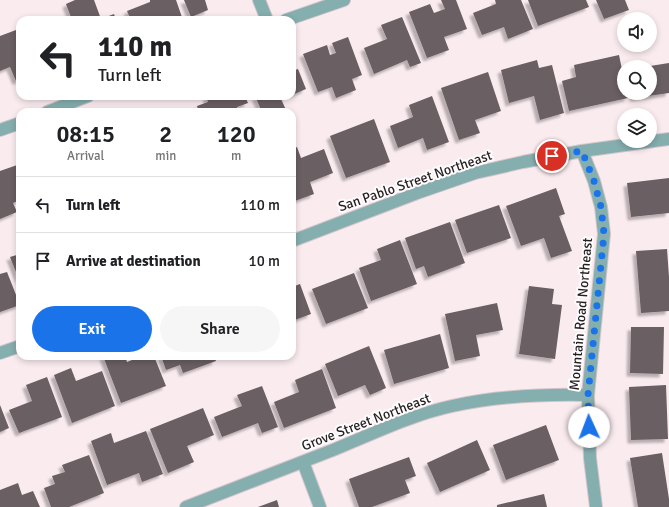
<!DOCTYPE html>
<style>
:root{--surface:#fff;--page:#f6f6f6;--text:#202124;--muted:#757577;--line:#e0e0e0;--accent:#1a73e8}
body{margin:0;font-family:Signika,sans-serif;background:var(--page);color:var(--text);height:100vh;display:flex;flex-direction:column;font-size:15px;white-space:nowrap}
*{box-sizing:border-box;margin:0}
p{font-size:13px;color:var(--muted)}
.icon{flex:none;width:22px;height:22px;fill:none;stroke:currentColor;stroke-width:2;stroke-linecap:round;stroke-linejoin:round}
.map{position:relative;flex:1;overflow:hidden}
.side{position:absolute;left:16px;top:108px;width:280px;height:252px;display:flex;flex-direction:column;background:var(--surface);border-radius:12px;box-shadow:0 2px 6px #0003}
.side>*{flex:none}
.guide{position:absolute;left:16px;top:16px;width:280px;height:84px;border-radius:12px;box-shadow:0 2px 6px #0003;background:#fff;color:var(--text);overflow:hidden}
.fabs{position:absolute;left:617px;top:12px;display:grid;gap:8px}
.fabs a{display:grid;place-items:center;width:40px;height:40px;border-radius:50%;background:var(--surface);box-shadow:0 2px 6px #0003;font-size:20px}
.pin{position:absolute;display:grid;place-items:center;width:34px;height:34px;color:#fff;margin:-17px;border:2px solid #fff;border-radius:50%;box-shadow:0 1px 4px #0007}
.me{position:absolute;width:44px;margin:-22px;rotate:358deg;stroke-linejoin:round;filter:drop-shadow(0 0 3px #0008)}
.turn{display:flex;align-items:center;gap:14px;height:84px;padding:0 16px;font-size:18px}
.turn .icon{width:52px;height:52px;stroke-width:2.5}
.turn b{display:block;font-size:28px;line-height:34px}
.eta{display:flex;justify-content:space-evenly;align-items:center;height:68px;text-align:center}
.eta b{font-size:24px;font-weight:600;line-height:28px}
.button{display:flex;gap:8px;margin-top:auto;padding:8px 16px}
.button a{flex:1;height:46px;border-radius:24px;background:var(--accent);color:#fff;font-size:16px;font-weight:600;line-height:46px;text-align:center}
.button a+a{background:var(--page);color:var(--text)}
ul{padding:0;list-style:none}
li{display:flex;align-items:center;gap:12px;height:56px;padding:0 16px;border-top:1px solid var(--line)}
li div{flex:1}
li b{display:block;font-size:15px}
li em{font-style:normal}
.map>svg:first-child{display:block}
.building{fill:#6a5e62;filter:url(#shadow)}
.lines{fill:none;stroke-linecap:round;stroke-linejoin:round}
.minor-casing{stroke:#d3c6ca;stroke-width:14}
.minor{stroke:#85aeaf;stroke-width:12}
.route{stroke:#1a73e8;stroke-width:7;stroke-dasharray:0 12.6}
.labels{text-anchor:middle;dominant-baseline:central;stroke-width:4;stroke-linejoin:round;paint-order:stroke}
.street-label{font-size:14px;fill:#241f20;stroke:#fffcfd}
</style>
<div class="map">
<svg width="669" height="507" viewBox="0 0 669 507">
<defs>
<filter id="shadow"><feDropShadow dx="-3.5" dy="3.5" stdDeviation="1" flood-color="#0004"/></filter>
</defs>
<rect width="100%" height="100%" fill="#faebef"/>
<path class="building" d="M 75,0 L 94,0 L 101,19 L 114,14 L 116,20 L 72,20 L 66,4 Z
M 150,0 L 176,0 L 183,20 L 158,20 L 157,17 L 149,20 L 131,20 L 127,11 L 150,2 Z
M 184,0 L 205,0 L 208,10 L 191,17 Z
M 441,0 L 456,0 L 467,29 L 444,37 L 449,50 L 427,58 L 409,12 L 430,4 L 434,13 L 445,9 Z
M 495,0 L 521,0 L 533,29 L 508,39 L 504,27 L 482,35 L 473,13 L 496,4 Z
M 528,0 L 586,0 L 589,7 L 538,26 Z
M 596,0 L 625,0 L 629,10 L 604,19 Z
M 402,17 L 421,63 L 410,67 L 407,60 L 374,74 L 364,48 L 387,39 L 381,25 Z
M 16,30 L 20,40 L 20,80 L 16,81 L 10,67 L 0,71 L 0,36 Z
M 348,37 L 362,75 L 352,79 L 356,90 L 336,98 L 332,87 L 318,92 L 303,54 L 327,45 L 330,55 L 336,53 L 332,43 Z
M 619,55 L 624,79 L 624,93 L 627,93 L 628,98 L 569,111 L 562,81 L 576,77 L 574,65 Z
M 537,60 L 539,68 L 552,65 L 564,113 L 540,120 L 534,96 L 509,103 L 501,70 Z
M 669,63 L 669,93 L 634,98 L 633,93 L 650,93 L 650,66 Z
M 298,69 L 306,89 L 292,95 L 292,71 Z
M 488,72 L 501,111 L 475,120 L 480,133 L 459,140 L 441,88 Z
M 206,96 L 245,96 L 248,103 L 237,107 L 238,112 L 199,112 L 197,106 L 208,102 Z
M 255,96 L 288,96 L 281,99 L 287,112 L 262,112 Z
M 432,96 L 449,142 L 427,150 L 423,138 L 398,148 L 390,126 L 413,117 L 409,105 Z
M 374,119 L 390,162 L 346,178 L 330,136 Z
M 297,147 L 301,158 L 324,149 L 333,173 L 310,182 L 314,194 L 292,202 L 292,149 Z
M 20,164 L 20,200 L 13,203 L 17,212 L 0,219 L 0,171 Z
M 669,178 L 669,213 L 631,217 L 627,183 Z
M 556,188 L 565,214 L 559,216 L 572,251 L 551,258 L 544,238 L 521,246 L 506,206 Z
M 499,205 L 511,238 L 467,253 L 455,220 Z
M 450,222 L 465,263 L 428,277 L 424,266 L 416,269 L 405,238 Z
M 400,240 L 417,284 L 371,301 L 359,268 L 381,260 L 377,249 Z
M 667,249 L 669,277 L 669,311 L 641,313 L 636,251 Z
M 20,254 L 20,282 L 10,257 Z
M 7,272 L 20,305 L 0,312 L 0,274 Z
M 354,273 L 368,308 L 326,324 L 312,289 Z
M 300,284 L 311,314 L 292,321 L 292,287 Z
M 529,286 L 554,289 L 552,304 L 562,305 L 555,359 L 519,354 Z
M 497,303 L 503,330 L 476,335 L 480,356 L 455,361 L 445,314 Z
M 631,327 L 664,327 L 663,374 L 630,373 Z
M 440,334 L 449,368 L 394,384 L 384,350 Z
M 369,346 L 386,388 L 370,395 L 365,385 L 338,396 L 325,364 Z
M 103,356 L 125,356 L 127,362 L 142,356 L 154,356 L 166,386 L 121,403 Z
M 161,356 L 214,356 L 216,361 L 183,373 L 180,365 L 166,370 Z
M 71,368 L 76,381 L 102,371 L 115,406 L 72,423 L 54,375 Z
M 322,369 L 336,408 L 284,428 L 274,402 L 299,392 L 295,380 Z
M 47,377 L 62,417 L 19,433 L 9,410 L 32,401 L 26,385 Z
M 666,385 L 668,439 L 631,440 L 629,387 Z
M 262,386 L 278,427 L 262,433 L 258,423 L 222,437 L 214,417 L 242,406 L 237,395 Z
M 0,405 L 9,428 L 0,432 Z
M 203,408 L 214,435 L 187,446 L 194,462 L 168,473 L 150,429 Z
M 546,425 L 559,460 L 506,480 L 493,445 Z
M 146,431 L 163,474 L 142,482 L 139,473 L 107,485 L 91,441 L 111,433 L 114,443 Z
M 477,440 L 490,470 L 440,492 L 427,463 Z
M 662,453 L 669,499 L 669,507 L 638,507 L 630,458 Z
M 89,455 L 104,493 L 69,507 L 51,507 L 44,488 L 55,484 L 52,476 L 65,472 L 62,465 Z
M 409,457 L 416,476 L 405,480 L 410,493 L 372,507 L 359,507 L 349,479 Z
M 18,483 L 22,495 L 33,491 L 40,507 L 0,507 L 0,490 Z
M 544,494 L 547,507 L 497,507 L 497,505 Z
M 277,500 L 279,507 L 258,507 Z"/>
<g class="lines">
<defs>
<path id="minor" d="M 259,0 L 267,20
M 286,20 L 344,0
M 47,112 L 88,96
M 0,130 L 20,123
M 582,151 L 594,181 L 601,207 L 604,234 L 588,395 L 590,458 L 596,507
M 292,241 L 420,192 L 475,173 L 523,162 L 582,151 L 669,139
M 0,353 L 20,346
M 303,462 L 320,507
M 186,507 C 235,488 284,469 333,450 C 372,434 411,415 452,406 C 497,396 543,394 588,395"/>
</defs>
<use href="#minor" class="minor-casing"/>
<use href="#minor" class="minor"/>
</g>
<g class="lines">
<path class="route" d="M 552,156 L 582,151 L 594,181 L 601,207 L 604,234 L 588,395 L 589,427"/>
</g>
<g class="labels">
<g class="street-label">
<text transform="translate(415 181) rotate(-19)">San Pablo Street Northeast</text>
<text transform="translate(581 314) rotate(-85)">Mountain Road Northeast</text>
<text transform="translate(366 422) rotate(-21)">Grove Street Northeast</text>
</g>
</g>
</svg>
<div class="fabs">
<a><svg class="icon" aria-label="sound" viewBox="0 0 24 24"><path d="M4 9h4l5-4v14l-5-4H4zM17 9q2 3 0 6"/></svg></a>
<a><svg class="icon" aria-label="search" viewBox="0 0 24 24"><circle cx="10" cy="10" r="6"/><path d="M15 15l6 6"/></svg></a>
<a><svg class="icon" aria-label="layers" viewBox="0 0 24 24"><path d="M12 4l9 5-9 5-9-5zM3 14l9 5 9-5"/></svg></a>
</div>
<div class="pin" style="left:552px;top:156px;background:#d93025"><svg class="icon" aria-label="arrive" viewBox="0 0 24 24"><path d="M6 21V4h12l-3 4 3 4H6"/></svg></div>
<svg class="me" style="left:589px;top:427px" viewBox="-20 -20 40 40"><circle r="19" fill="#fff"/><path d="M0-13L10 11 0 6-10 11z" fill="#1a73e8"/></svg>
<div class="guide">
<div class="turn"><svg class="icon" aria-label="left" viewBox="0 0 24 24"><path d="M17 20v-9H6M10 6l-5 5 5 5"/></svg><div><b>110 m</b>Turn left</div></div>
</div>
<section class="side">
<div class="eta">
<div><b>08:15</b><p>Arrival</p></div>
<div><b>2</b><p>min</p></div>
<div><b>120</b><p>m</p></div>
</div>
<ul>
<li><svg class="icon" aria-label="left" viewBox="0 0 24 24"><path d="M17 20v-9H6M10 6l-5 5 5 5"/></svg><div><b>Turn left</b></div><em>110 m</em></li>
<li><svg class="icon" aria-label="arrive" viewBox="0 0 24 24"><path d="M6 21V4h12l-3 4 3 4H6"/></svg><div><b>Arrive at destination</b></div><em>10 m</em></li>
</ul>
<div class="button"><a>Exit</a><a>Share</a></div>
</section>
</div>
